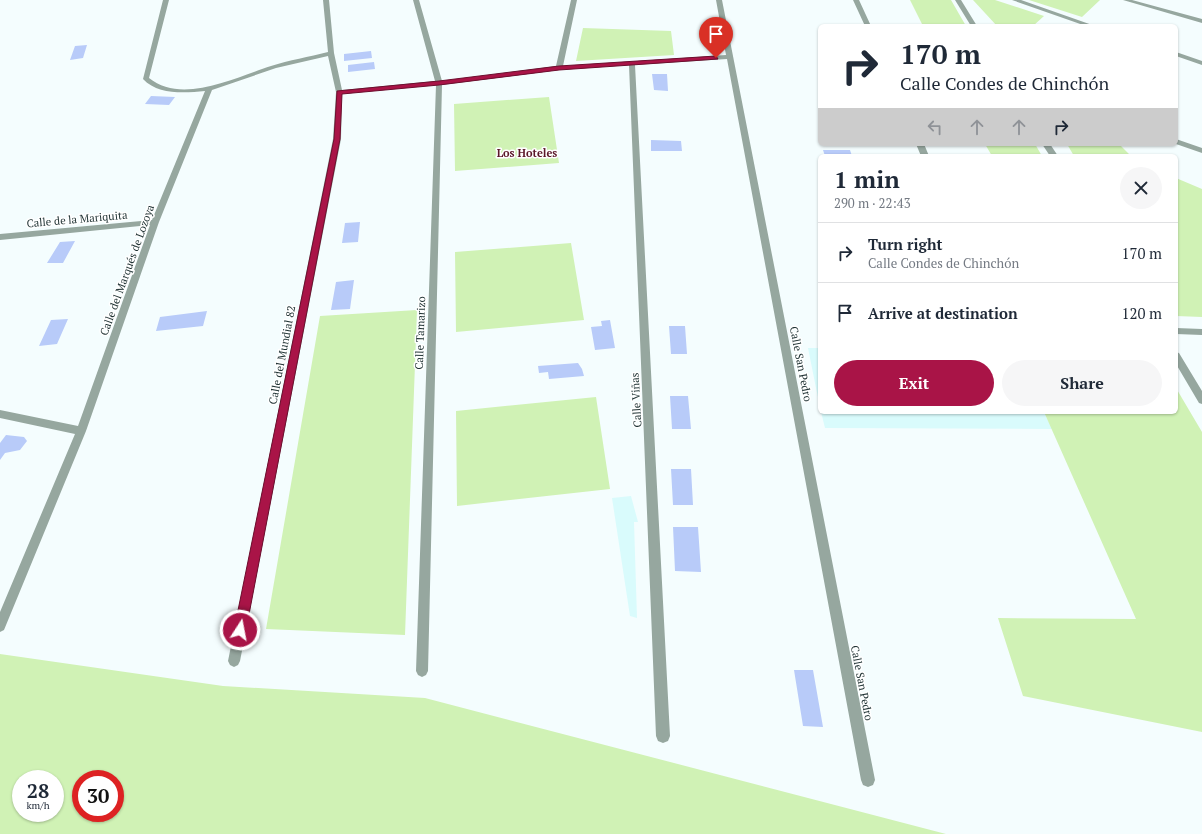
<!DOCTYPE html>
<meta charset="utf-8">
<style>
:root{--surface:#fff;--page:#f6f6f7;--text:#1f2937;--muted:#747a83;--line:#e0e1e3;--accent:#a91447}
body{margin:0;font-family:"PT Serif",serif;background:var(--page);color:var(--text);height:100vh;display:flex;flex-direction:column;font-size:15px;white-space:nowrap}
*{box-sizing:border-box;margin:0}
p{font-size:13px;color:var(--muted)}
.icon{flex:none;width:22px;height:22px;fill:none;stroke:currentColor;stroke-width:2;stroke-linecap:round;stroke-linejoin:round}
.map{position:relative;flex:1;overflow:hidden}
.sheet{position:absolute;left:818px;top:154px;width:360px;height:260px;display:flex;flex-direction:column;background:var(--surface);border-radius:6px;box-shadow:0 1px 3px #0004}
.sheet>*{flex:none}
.guide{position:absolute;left:818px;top:24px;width:360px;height:122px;border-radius:6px;box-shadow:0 1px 3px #0004;background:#fff;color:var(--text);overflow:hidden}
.speed{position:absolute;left:12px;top:770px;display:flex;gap:8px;font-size:20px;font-weight:700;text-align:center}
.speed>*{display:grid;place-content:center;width:52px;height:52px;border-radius:50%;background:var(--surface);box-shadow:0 1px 3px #0004;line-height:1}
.speed small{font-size:10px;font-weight:400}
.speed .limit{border:6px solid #d22;background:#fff;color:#111}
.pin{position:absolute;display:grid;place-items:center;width:34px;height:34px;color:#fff;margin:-41px -17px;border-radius:50% 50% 50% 0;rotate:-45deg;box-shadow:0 0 4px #0007}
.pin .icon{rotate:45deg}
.me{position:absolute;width:44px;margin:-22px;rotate:11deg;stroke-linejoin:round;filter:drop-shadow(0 0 3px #0008)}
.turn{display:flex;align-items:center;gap:14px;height:84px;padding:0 16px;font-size:18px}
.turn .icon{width:52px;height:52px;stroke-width:2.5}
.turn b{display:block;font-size:28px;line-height:34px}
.lanes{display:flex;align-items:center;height:38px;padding:0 16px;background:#0003;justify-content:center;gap:20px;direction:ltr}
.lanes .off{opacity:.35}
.round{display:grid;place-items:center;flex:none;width:42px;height:42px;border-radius:21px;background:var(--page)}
.headline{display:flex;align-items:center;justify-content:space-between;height:68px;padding:0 16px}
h1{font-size:24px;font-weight:800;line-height:30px}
.primary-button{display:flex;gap:8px;margin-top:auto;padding:8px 16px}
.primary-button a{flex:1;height:46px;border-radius:24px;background:var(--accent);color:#fff;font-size:16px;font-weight:800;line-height:46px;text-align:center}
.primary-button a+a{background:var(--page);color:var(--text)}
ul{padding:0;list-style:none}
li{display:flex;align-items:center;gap:12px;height:60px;padding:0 16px;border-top:1px solid var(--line)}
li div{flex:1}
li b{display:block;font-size:15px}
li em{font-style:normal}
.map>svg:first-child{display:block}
.built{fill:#d9fbfc}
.green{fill:#d0f2b5;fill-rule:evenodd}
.water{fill:#b8cbf9}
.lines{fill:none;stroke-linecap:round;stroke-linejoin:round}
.street{fill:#96a79f;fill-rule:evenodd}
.route{fill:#a91447;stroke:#6e0d2e}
.labels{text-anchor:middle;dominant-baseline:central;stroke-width:3;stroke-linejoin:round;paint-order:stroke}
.far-quarter-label{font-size:11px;font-weight:bold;fill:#5b1729;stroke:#fff}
.street-label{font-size:11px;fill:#1f3233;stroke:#fff}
</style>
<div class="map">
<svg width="1202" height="834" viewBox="0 0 1202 834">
<rect width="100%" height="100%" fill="#f4fdfe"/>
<path class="built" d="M 808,348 L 820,348 L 820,406 L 816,388 Z
M 821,412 L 1044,412 L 1052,429 L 825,428 Z
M 631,496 L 638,522 L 634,522 L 637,618 L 630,616 L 612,498 Z"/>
<path class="green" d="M 910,0 L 951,0 L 966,26 L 923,26 Z
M 973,0 L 995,0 L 1044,16 L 1033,26 L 997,26 Z
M 1029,0 L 1100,0 L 1082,17 Z
M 583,28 L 671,31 L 674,55 L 576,61 Z
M 549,97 L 559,163 L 455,171 L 454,104 Z
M 985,144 L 1035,144 L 1042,156 L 992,156 Z
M 1067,144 L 1119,144 L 1131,156 L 1074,156 Z
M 1176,178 L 1202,189 L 1202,317 L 1176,316 Z
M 571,243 L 584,320 L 456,332 L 455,252 Z
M 417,310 L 405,635 L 266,629 L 320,316 Z
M 1176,388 L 1202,432 L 1202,732 L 1023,696 L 998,618 L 1136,619 L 1044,412 L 1176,412 Z
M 596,397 L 610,489 L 457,506 L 456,411 Z
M 0,654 L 223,686 L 425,698 L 946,834 L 0,834 ZM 21,779 L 55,779 L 55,813 L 21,813 ZM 81,779 L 115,779 L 115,813 L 81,813 Z"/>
<path class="water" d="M 87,45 L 83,58 L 70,60 L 75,46 Z
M 371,51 L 372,58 L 344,61 L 344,54 Z
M 374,62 L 375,69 L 348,72 L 348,65 Z
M 652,74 L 667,74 L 668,91 L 654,90 Z
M 151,96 L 175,97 L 169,105 L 145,104 Z
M 651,140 L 681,141 L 682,151 L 651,151 Z
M 823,150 L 850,150 L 852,156 L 825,156 Z
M 360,222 L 358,242 L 342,243 L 345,223 Z
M 75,241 L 63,263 L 47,263 L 60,242 Z
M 354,280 L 350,309 L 331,310 L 336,282 Z
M 207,311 L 203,326 L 156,331 L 160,317 Z
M 68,319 L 57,344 L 39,346 L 51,320 Z
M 610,320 L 615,348 L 595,350 L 591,327 L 602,326 L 601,321 Z
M 669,326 L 685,326 L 687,354 L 671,354 Z
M 578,363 L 582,369 L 584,376 L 549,379 L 548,372 L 539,373 L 538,366 Z
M 670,396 L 688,396 L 691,429 L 672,429 Z
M 6,435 L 24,437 L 27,441 L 20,450 L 5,453 L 0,460 L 0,443 Z
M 671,469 L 691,469 L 693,505 L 673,505 Z
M 673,527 L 698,527 L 701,572 L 675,571 Z
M 794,670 L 813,670 L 823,727 L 803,726 Z"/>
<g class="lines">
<path class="street" d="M 163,0 L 169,0 L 149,78 C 182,105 236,77 271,66 C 289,60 309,57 328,52 L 323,0 L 329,0 L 334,53 L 342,90 L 435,81 L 413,0 L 419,0 L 442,81 L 556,66 L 571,0 L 577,0 L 563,66 L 726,55 L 716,0 L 722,0 L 875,780 L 873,785 L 868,787 L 863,785 L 861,780 L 727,59 L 635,65 L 670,736 L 668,741 L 663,743 L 658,741 L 656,736 L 629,65 L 559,70 L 442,85 L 428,671 L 426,675 L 422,677 L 418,675 L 416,671 L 436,85 L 342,94 L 341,139 L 240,661 L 238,665 L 234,667 L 230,665 L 228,661 L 333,139 L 336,92 L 328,56 L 276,68 L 212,90 L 159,222 L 86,431 L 4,630 L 0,632 L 0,612 L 75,434 L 0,418 L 0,410 L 78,426 L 150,225 L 0,240 L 0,234 L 152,220 L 205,91 C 184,93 158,95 143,79 Z
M 853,0 L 859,0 L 871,26 L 865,26 Z
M 955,0 L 961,0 L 977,26 L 971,26 Z
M 1012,0 L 1021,0 L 1095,26 L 1086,26 Z
M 1123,0 L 1132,0 L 1202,19 L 1202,23 Z
M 1176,52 L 1202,61 L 1202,65 L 1176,56 Z
M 1176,139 L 1202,148 L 1202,153 L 1176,144 Z
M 916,144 L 924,144 L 929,156 L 921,156 Z
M 1042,144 L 1050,144 L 1058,156 L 1050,156 Z
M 1176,328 L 1202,329 L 1202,335 L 1176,334 Z
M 1176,352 L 1179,353 L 1202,391 L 1202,404 L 1199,403 L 1176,364 Z"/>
</g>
<path class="route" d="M 716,56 L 718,59 L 559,70 L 439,85 L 342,94 L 340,139 L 246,630 L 244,634 L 240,636 L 236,634 L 234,630 L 334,139 L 337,91 L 439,81 L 559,66 Z"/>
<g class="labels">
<g class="far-quarter-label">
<text x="527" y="153">Los Hoteles</text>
</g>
<g class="street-label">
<text transform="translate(77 219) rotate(-5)">Calle de la Mariquita</text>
<text transform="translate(127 270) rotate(-70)">Calle del Marqués de Lozoya</text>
<text transform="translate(420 333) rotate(-88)">Calle Tamarizo</text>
<text transform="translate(282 355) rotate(-79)">Calle del Mundial 82</text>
<text transform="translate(801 364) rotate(79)">Calle San Pedro</text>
<text transform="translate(636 400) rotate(-93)">Calle Viñas</text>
<text transform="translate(862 683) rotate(79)">Calle San Pedro</text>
</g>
</g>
</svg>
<div class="speed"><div>28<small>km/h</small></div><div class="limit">30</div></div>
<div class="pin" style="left:716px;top:58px;background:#d93025"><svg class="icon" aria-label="arrive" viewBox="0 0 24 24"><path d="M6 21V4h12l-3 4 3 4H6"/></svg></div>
<svg class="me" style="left:240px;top:630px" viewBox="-20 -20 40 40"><circle r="17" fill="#a91447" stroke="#fff" stroke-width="3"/><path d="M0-11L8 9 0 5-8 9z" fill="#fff"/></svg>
<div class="guide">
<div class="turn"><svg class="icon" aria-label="right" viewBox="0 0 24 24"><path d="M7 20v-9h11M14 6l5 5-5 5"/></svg><div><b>170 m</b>Calle Condes de Chinchón</div></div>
<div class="lanes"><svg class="icon off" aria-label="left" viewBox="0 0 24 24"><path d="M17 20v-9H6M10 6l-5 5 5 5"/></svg><svg class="icon off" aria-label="ahead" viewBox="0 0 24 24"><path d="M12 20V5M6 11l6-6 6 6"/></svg><svg class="icon off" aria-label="ahead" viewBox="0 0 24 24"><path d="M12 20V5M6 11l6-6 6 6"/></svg><svg class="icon" aria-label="right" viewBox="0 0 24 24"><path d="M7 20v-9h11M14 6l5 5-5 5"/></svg></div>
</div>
<section class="sheet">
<div class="headline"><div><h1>1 min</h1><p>290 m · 22:43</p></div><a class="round"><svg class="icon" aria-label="close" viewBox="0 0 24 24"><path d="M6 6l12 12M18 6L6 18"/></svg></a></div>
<ul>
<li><svg class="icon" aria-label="right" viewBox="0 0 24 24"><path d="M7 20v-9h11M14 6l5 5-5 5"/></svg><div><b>Turn right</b><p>Calle Condes de Chinchón</p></div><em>170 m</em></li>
<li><svg class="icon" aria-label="arrive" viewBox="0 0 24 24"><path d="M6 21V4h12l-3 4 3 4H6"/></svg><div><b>Arrive at destination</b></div><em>120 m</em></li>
</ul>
<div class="primary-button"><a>Exit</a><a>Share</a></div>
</section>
</div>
